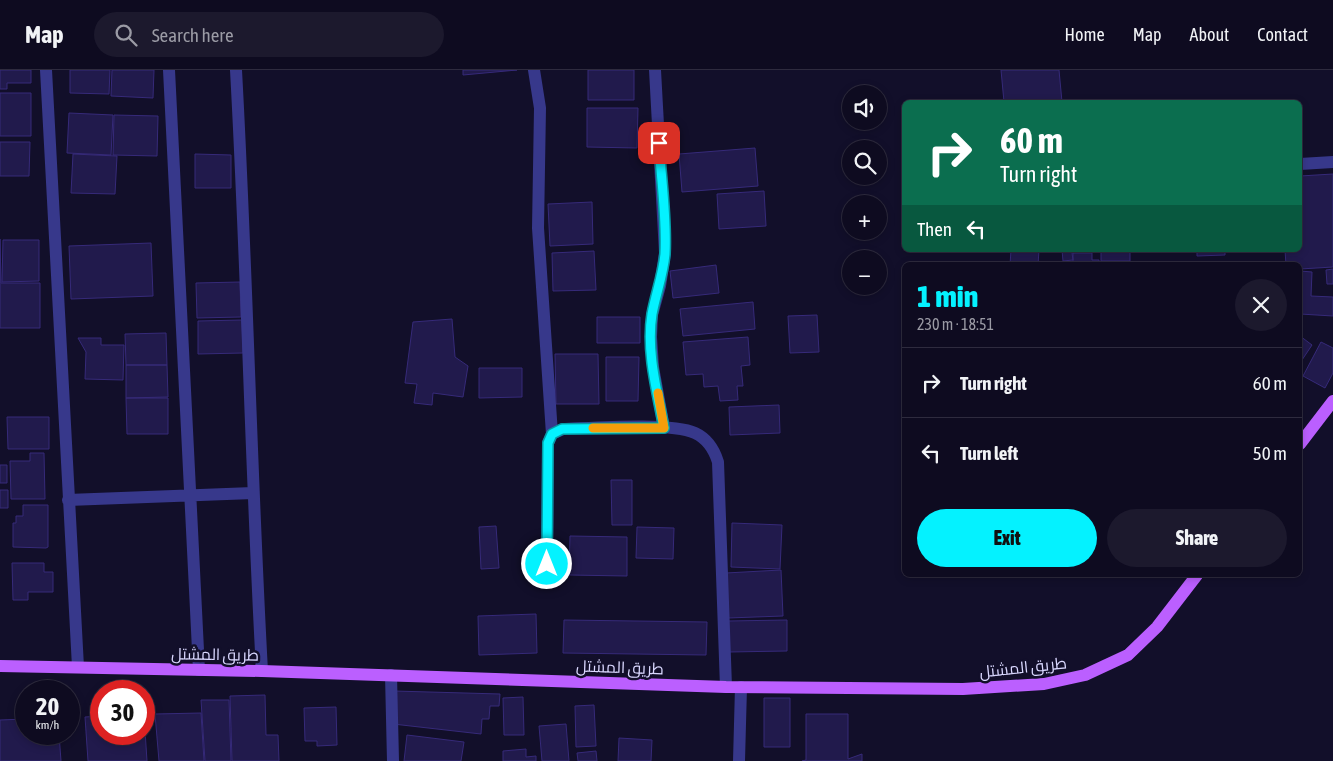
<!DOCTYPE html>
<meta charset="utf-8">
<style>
:root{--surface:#0e0b20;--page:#1c192d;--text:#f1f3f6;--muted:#9b9ba5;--line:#2e2b3e;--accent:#04f2ff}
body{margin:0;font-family:"Asap Condensed",Cairo,sans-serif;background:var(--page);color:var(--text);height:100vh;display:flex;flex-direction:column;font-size:19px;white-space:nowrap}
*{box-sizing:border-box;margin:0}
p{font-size:16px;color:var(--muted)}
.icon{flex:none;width:28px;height:28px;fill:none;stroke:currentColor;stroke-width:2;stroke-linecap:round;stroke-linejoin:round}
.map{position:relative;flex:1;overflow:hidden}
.sheet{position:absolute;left:902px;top:192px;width:400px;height:315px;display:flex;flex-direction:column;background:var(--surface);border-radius:8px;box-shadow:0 2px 8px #0003,0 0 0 1px var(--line)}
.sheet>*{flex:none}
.banner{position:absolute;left:902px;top:30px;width:400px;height:152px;border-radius:8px;box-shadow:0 2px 8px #0003,0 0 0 1px var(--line);background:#0b6e4f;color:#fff;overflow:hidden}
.buttons{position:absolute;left:842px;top:15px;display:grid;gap:10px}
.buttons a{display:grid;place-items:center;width:45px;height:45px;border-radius:50%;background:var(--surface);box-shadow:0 2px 8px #0003,0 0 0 1px var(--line);font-size:25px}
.speed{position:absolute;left:15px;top:610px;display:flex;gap:10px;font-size:25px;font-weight:700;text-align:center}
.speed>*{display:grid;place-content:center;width:65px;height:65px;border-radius:50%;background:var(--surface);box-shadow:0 2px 8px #0003,0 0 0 1px var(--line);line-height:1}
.speed small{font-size:12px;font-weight:400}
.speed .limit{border:8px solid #d22;background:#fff;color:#111}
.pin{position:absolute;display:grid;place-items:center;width:42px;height:42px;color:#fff;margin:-21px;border-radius:10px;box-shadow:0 2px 8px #0006}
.me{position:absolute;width:55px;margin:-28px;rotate:0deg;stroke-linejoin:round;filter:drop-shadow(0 0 4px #0008)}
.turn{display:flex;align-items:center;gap:18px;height:105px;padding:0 15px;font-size:22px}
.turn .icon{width:65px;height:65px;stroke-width:2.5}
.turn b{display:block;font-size:35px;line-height:42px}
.then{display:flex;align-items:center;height:48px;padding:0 15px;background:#0003;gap:10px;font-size:19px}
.round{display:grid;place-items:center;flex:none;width:52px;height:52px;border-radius:26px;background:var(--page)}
.summary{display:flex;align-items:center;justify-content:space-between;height:85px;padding:0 15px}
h1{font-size:30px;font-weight:800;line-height:38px;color:var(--accent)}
.button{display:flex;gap:10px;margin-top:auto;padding:10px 15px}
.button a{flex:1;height:58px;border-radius:30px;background:var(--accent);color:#111;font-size:20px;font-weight:800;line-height:58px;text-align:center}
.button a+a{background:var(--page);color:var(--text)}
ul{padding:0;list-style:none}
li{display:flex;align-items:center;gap:15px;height:70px;padding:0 15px;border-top:1px solid var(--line)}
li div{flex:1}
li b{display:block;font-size:19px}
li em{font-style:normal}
header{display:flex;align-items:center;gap:30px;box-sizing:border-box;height:70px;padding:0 25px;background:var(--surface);border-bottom:1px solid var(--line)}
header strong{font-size:24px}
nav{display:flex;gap:28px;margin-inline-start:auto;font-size:18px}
.search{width:350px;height:45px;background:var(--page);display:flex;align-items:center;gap:12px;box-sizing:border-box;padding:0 18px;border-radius:28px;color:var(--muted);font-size:19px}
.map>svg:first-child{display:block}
.building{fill:#211a4c;stroke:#362a79}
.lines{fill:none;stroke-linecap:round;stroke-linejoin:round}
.minor{stroke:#37388b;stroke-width:12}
.primary{stroke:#bb5fff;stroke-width:12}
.route-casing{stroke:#039da6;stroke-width:12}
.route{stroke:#04f2ff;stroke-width:9}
.slow{stroke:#f59e0b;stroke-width:9}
.labels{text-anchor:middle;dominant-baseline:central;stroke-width:5;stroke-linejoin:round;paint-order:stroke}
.street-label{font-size:16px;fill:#dad8ff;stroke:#120f2a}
</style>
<header>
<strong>Map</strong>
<div class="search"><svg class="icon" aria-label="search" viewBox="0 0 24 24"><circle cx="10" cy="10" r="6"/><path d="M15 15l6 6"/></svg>Search here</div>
<nav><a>Home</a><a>Map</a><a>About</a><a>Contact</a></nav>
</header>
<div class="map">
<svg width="1333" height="691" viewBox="0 0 1333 691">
<rect width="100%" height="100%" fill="#120f2a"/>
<path class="building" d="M 0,0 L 31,0 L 31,13 L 7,13 L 7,19 L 0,19 Z
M 70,0 L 110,0 L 109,24 L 70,23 Z
M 112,0 L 154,0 L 153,28 L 111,26 Z
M 463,0 L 517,0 L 463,5 Z
M 588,0 L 634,0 L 634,30 L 588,30 Z
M 1001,0 L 1059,0 L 1062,32 L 1004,32 Z
M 0,23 L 31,23 L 31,66 L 0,66 Z
M 587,38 L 638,38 L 637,78 L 587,77 Z
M 69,43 L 113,45 L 111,85 L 67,83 Z
M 114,45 L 158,46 L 157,86 L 113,85 Z
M 0,72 L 30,72 L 29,106 L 0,106 Z
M 755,78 L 758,116 L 682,122 L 679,84 Z
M 73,84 L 117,86 L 115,124 L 71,123 Z
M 195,84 L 231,85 L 231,118 L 195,118 Z
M 1333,104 L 1333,197 L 1300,199 L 1300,195 L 1286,195 L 1285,180 L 1300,180 L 1300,106 Z
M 764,121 L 766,156 L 719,159 L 717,124 Z
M 592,132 L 593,174 L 550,176 L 548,134 Z
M 0,169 L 1,213 L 40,213 L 40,258 L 0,258 Z
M 3,170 L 39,170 L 39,211 L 2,212 Z
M 151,173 L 153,226 L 71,229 L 69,176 Z
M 1011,180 L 1039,180 L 1038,195 L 1010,195 Z
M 1062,180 L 1081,180 L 1081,182 L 1072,183 L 1073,190 L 1063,191 Z
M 1101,180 L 1130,180 L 1130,191 L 1101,191 Z
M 1197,180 L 1225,180 L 1225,185 L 1197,186 Z
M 594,181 L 596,220 L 553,221 L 552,183 Z
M 1073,183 L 1092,183 L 1092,190 L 1099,190 L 1099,195 L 1073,195 Z
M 716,195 L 719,223 L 673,228 L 670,201 Z
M 1333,199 L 1333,214 L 1327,214 L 1326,200 Z
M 1300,201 L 1312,202 L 1311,226 L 1333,227 L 1333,246 L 1300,244 Z
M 240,212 L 241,247 L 197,248 L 196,213 Z
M 753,232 L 755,259 L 683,266 L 680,239 Z
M 817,245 L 819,282 L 790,283 L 788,246 Z
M 597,247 L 640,247 L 640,273 L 597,273 Z
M 452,249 L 455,287 L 468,296 L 463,327 L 433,323 L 432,335 L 414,333 L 417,314 L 405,313 L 413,252 Z
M 242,250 L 243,283 L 198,284 L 198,251 Z
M 166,263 L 167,295 L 126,295 L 125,264 Z
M 1300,266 L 1312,275 L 1300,293 Z
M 748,267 L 750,295 L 741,296 L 743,316 L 737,316 L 738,330 L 720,331 L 718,316 L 704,317 L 703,304 L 686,305 L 683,272 Z
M 78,268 L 101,268 L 101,275 L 124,275 L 123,310 L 85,309 L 86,282 Z
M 1321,272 L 1333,278 L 1333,303 L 1325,318 L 1303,306 Z
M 555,284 L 598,284 L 599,334 L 556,334 Z
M 606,287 L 639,287 L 638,331 L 606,331 Z
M 126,295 L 167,295 L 168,327 L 126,328 Z
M 479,298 L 522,298 L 522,327 L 479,328 Z
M 126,328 L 168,328 L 168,364 L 127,364 Z
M 779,335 L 780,363 L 730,365 L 729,337 Z
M 7,347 L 49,347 L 49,379 L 8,379 Z
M 30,383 L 44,383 L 45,429 L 11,429 L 10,391 L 30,391 Z
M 0,395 L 7,395 L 7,413 L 0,413 Z
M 611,410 L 632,410 L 632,455 L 612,455 Z
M 0,420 L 8,420 L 8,438 L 0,438 Z
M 23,435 L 48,435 L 48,477 L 46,478 L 13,477 L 13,453 L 16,453 L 16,446 L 23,446 Z
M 732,453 L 782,455 L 780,499 L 731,497 Z
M 496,456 L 499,498 L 481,499 L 479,457 Z
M 637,457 L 674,458 L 673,489 L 636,488 Z
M 570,466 L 627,467 L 627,506 L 569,505 Z
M 12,493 L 44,493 L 44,502 L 53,502 L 53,522 L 28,522 L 28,530 L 13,530 Z
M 781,500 L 783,546 L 728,548 L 726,503 Z
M 536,544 L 537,583 L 479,585 L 478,546 Z
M 564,550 L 707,552 L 706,585 L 563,583 Z
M 787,550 L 787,581 L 729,582 L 728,551 Z
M 62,618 L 63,621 L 33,621 L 33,620 Z
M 394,621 L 500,624 L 499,636 L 490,636 L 489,649 L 482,649 L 481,664 L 393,654 Z
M 265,625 L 266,665 L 278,665 L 279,691 L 232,691 L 230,626 Z
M 523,627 L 524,665 L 504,665 L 503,628 Z
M 764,628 L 790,628 L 790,677 L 764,677 Z
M 201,630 L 229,630 L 231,691 L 205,691 Z
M 594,635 L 596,676 L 576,677 L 575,636 Z
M 336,637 L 337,675 L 317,676 L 317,671 L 305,671 L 304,638 Z
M 201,643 L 204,691 L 159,691 L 155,644 Z
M 806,644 L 848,644 L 848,689 L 862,684 L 862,691 L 802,691 L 806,690 Z
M 144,645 L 147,691 L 88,691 L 85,647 L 101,646 L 101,664 L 144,664 Z
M 26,649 L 26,664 L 59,664 L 61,691 L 0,691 L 0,650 Z
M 566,654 L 569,691 L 542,691 L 539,656 Z
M 407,665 L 464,672 L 461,691 L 404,691 Z
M 619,668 L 652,670 L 651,691 L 618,691 Z
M 526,679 L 526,687 L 536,686 L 536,691 L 503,691 L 503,681 Z
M 596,681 L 597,691 L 578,691 L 577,683 Z"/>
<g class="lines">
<path class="minor" d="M 46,0 L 78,597
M 169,0 L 199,600
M 236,0 C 247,200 251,401 262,601
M 534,0 L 540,38 L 538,158 L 552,364
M 655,0 L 665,183 L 660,216 L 652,245 L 651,267 L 653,297 L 664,358
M 1300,94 L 1333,92
M 68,430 L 253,423
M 547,494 L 548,373 L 552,364 L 563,359 C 592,358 671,352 695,363 C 708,369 714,379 718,392 L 726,617
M 391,605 L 393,691
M 739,691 L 741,617"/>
<path class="primary" d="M 1300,374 L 1333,331
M 0,596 L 262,601 L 726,617 L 963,619 L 1044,614 L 1085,605 L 1128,585 L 1157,557 L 1197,505"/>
</g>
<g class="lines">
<defs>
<path id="route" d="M 547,494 L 548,373 L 552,364 L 562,359 L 664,358 C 657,321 646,281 652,244 C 656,223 663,205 665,184 C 667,148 661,109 659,73"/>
</defs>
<use href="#route" class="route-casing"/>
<use href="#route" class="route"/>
<path class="slow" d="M 593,358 L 664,358 L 658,323"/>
</g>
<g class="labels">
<g class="street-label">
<text transform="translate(215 584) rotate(1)">طريق المشتل</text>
<text transform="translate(620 597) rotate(2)">طريق المشتل</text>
<text transform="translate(1023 597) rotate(-6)">طريق المشتل</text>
</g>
</g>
</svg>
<div class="buttons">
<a><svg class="icon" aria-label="sound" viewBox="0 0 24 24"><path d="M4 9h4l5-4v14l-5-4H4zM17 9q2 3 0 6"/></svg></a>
<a><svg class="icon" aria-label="search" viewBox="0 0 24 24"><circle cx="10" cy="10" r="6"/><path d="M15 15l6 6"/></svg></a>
<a>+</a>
<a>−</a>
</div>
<div class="speed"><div>20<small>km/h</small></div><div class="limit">30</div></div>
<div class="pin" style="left:659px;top:73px;background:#d93025"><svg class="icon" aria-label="arrive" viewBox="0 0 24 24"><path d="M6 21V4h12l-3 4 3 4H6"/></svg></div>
<svg class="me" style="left:547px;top:494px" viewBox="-20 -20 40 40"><circle r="17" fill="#04f2ff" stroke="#fff" stroke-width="3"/><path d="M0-11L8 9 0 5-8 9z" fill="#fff"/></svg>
<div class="banner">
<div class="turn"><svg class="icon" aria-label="right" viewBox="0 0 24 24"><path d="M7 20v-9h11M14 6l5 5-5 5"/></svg><div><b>60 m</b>Turn right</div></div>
<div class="then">Then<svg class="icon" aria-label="left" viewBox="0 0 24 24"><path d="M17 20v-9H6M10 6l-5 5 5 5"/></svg></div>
</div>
<section class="sheet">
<div class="summary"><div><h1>1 min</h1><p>230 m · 18:51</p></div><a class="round"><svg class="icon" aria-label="close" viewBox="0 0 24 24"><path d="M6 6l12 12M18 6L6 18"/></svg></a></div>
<ul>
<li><svg class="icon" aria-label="right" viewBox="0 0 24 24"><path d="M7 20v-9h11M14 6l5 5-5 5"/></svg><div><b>Turn right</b></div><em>60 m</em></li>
<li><svg class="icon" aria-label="left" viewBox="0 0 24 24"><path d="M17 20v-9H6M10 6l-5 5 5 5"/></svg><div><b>Turn left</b></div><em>50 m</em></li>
</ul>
<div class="button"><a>Exit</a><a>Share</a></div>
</section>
</div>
